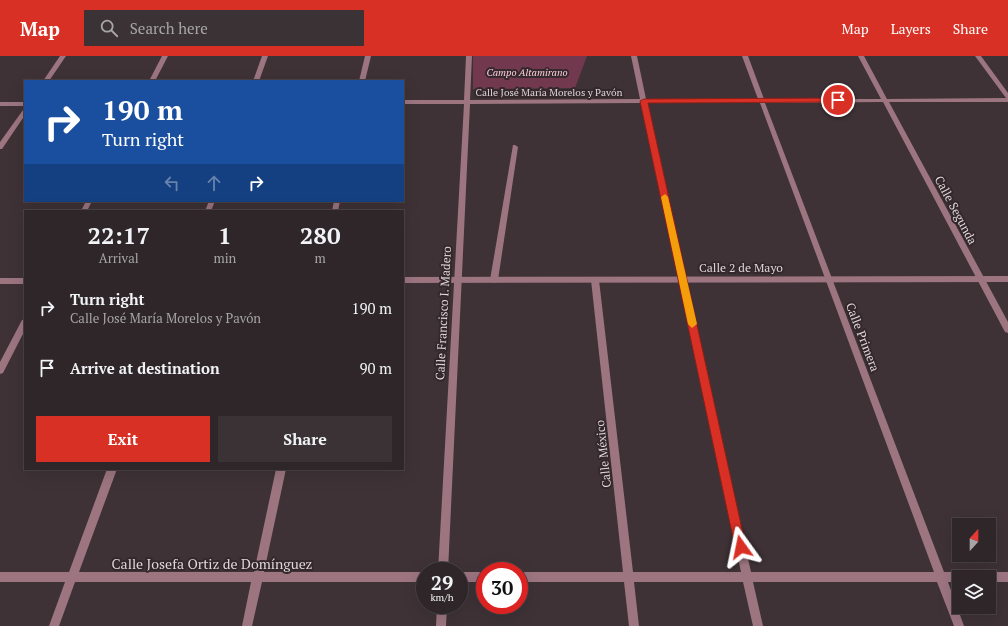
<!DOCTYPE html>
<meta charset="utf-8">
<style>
:root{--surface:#2e2628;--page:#3a3234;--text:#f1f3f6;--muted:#a7a5a8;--line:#494345;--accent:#d93025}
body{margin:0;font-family:"PT Serif",serif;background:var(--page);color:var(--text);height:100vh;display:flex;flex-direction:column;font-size:15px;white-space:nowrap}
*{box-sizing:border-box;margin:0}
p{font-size:13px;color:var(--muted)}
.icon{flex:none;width:22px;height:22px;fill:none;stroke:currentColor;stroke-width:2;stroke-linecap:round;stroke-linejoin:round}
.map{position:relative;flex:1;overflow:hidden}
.panel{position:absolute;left:24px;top:154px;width:380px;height:260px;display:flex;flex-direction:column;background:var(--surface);border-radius:0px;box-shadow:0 4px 16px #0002,0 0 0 1px var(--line)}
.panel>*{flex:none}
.banner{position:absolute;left:24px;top:24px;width:380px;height:122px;border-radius:0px;box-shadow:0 4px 16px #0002,0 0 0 1px var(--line);background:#1a4fa0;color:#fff;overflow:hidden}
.needle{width:26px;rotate:21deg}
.fabs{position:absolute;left:952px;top:462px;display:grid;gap:8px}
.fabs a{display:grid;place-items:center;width:44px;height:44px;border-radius:0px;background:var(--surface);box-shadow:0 4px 16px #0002,0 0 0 1px var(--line);font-size:20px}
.speed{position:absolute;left:416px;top:506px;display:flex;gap:8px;font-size:20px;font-weight:700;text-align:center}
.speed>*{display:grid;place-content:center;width:52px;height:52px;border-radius:50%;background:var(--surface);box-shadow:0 4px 16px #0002,0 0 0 1px var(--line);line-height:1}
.speed small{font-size:10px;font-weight:400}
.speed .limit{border:6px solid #d22;background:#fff;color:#111}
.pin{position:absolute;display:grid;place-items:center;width:34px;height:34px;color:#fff;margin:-17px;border:2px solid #fff;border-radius:50%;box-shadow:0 1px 4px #0007}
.me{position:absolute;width:44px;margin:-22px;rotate:348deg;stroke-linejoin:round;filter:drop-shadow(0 0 3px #0008)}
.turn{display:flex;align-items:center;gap:14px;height:84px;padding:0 12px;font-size:18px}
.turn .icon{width:52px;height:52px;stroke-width:2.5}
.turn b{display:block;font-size:28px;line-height:34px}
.lanes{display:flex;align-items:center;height:38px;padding:0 12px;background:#0003;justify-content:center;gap:20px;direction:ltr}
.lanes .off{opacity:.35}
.eta{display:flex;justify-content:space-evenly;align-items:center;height:68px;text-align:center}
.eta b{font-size:24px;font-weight:600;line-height:28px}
.action{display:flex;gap:8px;margin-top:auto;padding:8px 12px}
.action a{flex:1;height:46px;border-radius:0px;background:var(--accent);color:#fff;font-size:16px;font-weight:600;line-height:46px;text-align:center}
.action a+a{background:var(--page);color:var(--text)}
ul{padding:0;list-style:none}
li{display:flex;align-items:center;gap:12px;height:60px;padding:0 12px}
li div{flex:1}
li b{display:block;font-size:15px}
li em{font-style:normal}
header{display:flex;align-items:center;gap:24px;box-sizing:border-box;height:56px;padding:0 20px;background:var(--accent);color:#fff}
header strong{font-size:19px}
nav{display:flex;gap:22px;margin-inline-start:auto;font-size:14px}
.search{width:280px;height:36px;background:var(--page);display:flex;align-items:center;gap:10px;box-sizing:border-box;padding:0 14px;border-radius:0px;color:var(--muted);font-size:15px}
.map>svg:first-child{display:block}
.green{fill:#72394e}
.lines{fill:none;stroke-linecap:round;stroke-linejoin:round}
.minor{fill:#9c7581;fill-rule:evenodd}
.tertiary{fill:#9c7581;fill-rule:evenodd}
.route{fill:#d93025;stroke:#8d1f18}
.slow{fill:#f59e0b}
.labels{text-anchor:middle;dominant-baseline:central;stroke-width:4;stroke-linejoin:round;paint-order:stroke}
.far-park-label{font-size:10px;font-style:italic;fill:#fcccdb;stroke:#34282c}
.far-street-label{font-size:10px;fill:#dfd7da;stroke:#34282c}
.street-label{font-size:12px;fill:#dfd7da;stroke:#34282c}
.near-street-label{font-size:14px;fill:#dfd7da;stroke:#34282c}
</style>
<header>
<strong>Map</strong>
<div class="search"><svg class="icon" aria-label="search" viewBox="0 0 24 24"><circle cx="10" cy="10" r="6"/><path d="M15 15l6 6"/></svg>Search here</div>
<nav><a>Map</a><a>Layers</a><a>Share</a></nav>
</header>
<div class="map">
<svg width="1008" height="570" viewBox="0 0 1008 570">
<rect width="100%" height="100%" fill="#3e3236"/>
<path class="green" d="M 473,0 L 587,0 L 575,32 L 473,33 Z"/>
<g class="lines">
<path class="minor" d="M 60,0 L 66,0 L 49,25 L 43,25 Z
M 162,0 L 168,0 L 155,25 L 149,25 Z
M 262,0 L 268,0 L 259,25 L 253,25 Z
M 365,0 L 371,0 L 365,25 L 359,25 Z
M 466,0 L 472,0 L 470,44 L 640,43 L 631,0 L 637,0 L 646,43 L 758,43 L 742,0 L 748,0 L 764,43 L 881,43 L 858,0 L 864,0 L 887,43 L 1006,42 L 975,0 L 981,0 L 1008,37 L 1008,46 L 889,46 L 1008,266 L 1008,277 L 1005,276 L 883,46 L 765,47 L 944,516 L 959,516 L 963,517 L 964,521 L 959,521 L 959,526 L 948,526 L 964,570 L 954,570 L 937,526 L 753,526 L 763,570 L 753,570 L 743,526 L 634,526 L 639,570 L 629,570 L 624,526 L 519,526 L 519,516 L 623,516 L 591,224 L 595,221 L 599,224 L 633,516 L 741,516 L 641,47 L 470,48 L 448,515 L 438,515 L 464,48 L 403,48 L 403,44 L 464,44 ZM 647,47 L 760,47 L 934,516 L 751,516 Z
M 0,46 L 25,46 L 25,50 L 0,50 Z
M 25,53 L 25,59 L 2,93 L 0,93 L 0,86 L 23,54 Z
M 513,89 L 515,89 L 518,91 L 498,224 L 494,227 L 490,224 Z
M 86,145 L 92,145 L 87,155 L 81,155 Z
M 209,145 L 215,145 L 211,155 L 205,155 Z
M 334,145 L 340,145 L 338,155 L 332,155 Z
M 25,263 L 25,274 L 3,317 L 0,318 L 0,306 L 22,264 Z
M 107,413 L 117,413 L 79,516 L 254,516 L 276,413 L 286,413 L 264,516 L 425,516 L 425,526 L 262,526 L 252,570 L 242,570 L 251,526 L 75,526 L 59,570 L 49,570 L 65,526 L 0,526 L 0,516 L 69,516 Z
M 459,516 L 485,516 L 485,526 L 459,526 Z
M 989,516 L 1008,516 L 1008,526 L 989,526 L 989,521 L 984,521 L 985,517 Z
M 437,549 L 447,549 L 446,570 L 436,570 Z"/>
<path class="tertiary" d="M 1008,220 L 1008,226 L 403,227 L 403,221 Z
M 0,222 L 25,222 L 25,228 L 0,228 Z"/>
</g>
<path class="route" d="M 838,42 L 841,44 L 840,46 L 648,47 L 746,491 L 745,495 L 741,497 L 737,495 L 735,491 L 640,45 L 644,43 Z"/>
<path class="slow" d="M 665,138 L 668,141 L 697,268 L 692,272 L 688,268 L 661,141 Z"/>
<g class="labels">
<g class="far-park-label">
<text x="527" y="16">Campo Altamirano</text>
</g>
<g class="far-street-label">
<text x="549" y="36">Calle José María Morelos y Pavón</text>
</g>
<g class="street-label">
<text transform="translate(956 154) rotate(62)">Calle Segunda</text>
<text x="741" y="211">Calle 2 de Mayo</text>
<text transform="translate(443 257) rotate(-87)">Calle Francisco I. Madero</text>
<text transform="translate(863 281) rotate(69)">Calle Primera</text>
<text transform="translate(603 398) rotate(-96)">Calle México</text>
</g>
<g class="near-street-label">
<text x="212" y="507">Calle Josefa Ortiz de Domínguez</text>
</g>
</g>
</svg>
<div class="fabs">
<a><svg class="needle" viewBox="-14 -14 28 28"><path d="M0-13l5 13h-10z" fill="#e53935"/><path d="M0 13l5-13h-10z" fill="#a7a5a8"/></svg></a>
<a><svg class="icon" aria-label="layers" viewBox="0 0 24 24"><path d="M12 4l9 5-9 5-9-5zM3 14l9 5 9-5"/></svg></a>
</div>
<div class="speed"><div>29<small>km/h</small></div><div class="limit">30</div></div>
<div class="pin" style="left:838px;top:44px;background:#d93025"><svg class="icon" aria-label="arrive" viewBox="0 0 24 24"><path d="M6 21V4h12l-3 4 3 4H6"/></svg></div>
<svg class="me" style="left:741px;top:491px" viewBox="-20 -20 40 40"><path d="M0-17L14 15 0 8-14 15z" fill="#d93025" stroke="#fff" stroke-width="4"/></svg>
<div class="banner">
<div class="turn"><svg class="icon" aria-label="right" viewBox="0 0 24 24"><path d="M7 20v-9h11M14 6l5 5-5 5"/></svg><div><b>190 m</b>Turn right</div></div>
<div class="lanes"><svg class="icon off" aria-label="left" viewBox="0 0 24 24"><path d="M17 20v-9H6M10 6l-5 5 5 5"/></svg><svg class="icon off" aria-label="ahead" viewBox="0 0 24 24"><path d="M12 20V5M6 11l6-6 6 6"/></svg><svg class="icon" aria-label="right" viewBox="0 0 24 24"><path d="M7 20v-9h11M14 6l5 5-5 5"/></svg></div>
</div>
<section class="panel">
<div class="eta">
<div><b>22:17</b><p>Arrival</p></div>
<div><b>1</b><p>min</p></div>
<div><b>280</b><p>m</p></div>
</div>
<ul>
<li><svg class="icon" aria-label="right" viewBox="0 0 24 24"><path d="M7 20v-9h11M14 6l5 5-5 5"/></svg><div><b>Turn right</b><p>Calle José María Morelos y Pavón</p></div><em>190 m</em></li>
<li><svg class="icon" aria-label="arrive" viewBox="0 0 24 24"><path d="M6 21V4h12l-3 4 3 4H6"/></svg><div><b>Arrive at destination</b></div><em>90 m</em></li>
</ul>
<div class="action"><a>Exit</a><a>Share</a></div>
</section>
</div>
